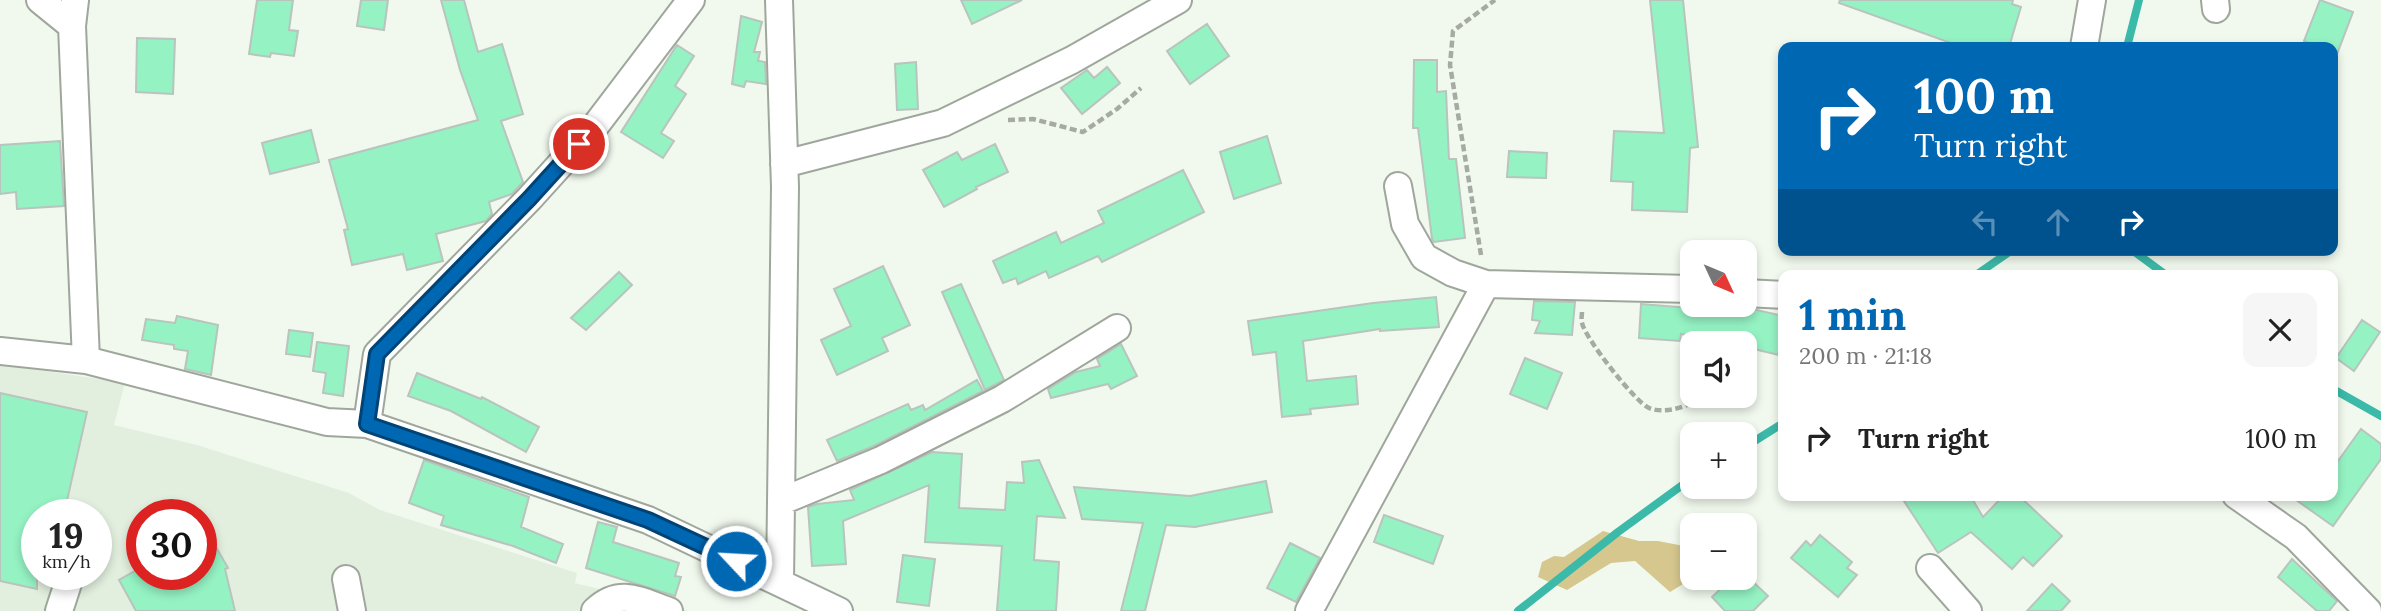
<!DOCTYPE html>
<meta charset="utf-8">
<style>
:root{--surface:#fff;--page:#f6f6f6;--text:#222;--muted:#767676;--accent:#0067b3}
body{margin:0;font-family:Lora,serif;background:var(--page);color:var(--text);height:100vh;display:flex;flex-direction:column;font-size:26px;white-space:nowrap}
*{box-sizing:border-box;margin:0}
p{font-size:23px;color:var(--muted)}
.icon{flex:none;width:38px;height:38px;fill:none;stroke:currentColor;stroke-width:2;stroke-linecap:round;stroke-linejoin:round}
.map{position:relative;flex:1;overflow:hidden}
.drawer{position:absolute;left:1778px;top:270px;width:560px;height:231px;display:flex;flex-direction:column;background:var(--surface);border-radius:14px;box-shadow:0 4px 10px #0003}
.drawer>*{flex:none}
.banner{position:absolute;left:1778px;top:42px;width:560px;height:214px;border-radius:14px;box-shadow:0 4px 10px #0003;background:#0067b3;color:#fff;overflow:hidden}
.needle{width:46px;rotate:134deg}
.tools{position:absolute;left:1680px;top:240px;display:grid;gap:14px}
.tools a{display:grid;place-items:center;width:77px;height:77px;border-radius:14px;background:var(--surface);box-shadow:0 4px 10px #0003;font-size:35px}
.speed{position:absolute;left:21px;top:499px;display:flex;gap:14px;font-size:35px;font-weight:700;text-align:center}
.speed>*{display:grid;place-content:center;width:91px;height:91px;border-radius:50%;background:var(--surface);box-shadow:0 4px 10px #0003;line-height:1}
.speed small{font-size:18px;font-weight:400}
.speed .limit{border:10px solid #d22;background:#fff;color:#111}
.pin{position:absolute;display:grid;place-items:center;width:60px;height:60px;color:#fff;margin:-30px;border:4px solid #fff;border-radius:50%;box-shadow:0 2px 7px #0007}
.me{position:absolute;width:77px;margin:-38px;rotate:295deg;stroke-linejoin:round;filter:drop-shadow(0 0 5px #0008)}
.turn{display:flex;align-items:center;gap:24px;height:147px;padding:0 21px;font-size:32px}
.turn .icon{width:91px;height:91px;stroke-width:2.5}
.turn b{display:block;font-size:49px;line-height:60px}
.lanes{display:flex;align-items:center;height:66px;padding:0 21px;background:#0003;justify-content:center;gap:35px;direction:ltr}
.lanes .off{opacity:.35}
.round{display:grid;place-items:center;flex:none;width:74px;height:74px;border-radius:14px;background:var(--page)}
.head{display:flex;align-items:center;justify-content:space-between;height:119px;padding:0 21px}
h1{font-size:42px;font-weight:700;line-height:52px;color:var(--accent)}
ul{padding:0;list-style:none}
li{display:flex;align-items:center;gap:21px;height:98px;padding:0 21px}
li div{flex:1}
li b{display:block;font-size:26px}
li em{font-style:normal}
.map>svg:first-child{display:block}
.built{fill:#e2efde;fill-rule:evenodd}
.green{fill:#d6c78e}
.lines{fill:none;stroke-linecap:round;stroke-linejoin:round}
.stream{stroke:#3bb9a9;stroke-width:8}
.building{fill:#95f2c3;stroke:#b8c4bd;stroke-width:2}
.minor-casing{stroke:#9fa79d;stroke-width:30}
.path{stroke:#a5aba3;stroke-width:4.5;stroke-dasharray:7 3.5;stroke-linecap:butt}
.minor{stroke:#fff;stroke-width:26}
.route-casing{stroke:#004374;stroke-width:18}
.route{stroke:#0067b3;stroke-width:12}
</style>
<div class="map">
<svg width="2381" height="611" viewBox="0 0 2381 611">
<rect width="100%" height="100%" fill="#f1f9ee"/>
<path class="built" d="M 0,364 L 125,383 L 114,425 L 197,445 L 349,493 L 380,510 L 577,573 L 575,583 L 689,611 L 0,611 ZM 37,514 L 96,514 L 96,574 L 37,574 ZM 142,514 L 201,514 L 201,574 L 142,574 Z"/>
<path class="green" d="M 1603,531 L 1639,541 L 1658,541 L 1684,546 L 1693,578 L 1670,592 L 1635,561 L 1611,563 L 1567,590 L 1538,577 L 1542,562 L 1554,556 L 1564,557 Z"/>
<g class="lines">
<path class="stream" d="M 2127,47 L 2139,0
M 2132,250 L 2166,275
M 1976,275 L 2012,250
M 2333,389 L 2381,416
M 1745,447 L 1783,423
M 1518,611 L 1618,532 L 1692,478"/>
</g>
<path class="building" d="M 257,0 L 293,0 L 289,30 L 298,31 L 294,56 L 271,53 L 270,57 L 249,54 Z
M 361,0 L 388,0 L 384,30 L 357,26 Z
M 441,0 L 464,0 L 478,52 L 502,44 L 523,114 L 501,121 L 523,182 L 512,194 L 489,202 L 492,214 L 486,221 L 436,234 L 443,261 L 407,270 L 403,254 L 352,265 L 344,230 L 348,229 L 329,160 L 478,120 L 460,70 Z
M 961,0 L 1022,0 L 972,24 Z
M 1650,0 L 1683,0 L 1698,147 L 1690,148 L 1687,212 L 1632,210 L 1633,182 L 1611,181 L 1614,131 L 1664,133 Z
M 1840,0 L 2013,0 L 2012,4 L 2021,7 L 2009,47 L 1962,47 L 1839,3 Z
M 2320,0 L 2353,12 L 2337,54 L 2333,52 L 2333,47 L 2320,47 L 2304,41 Z
M 741,16 L 762,22 L 754,52 L 760,52 L 758,61 L 765,62 L 766,84 L 746,81 L 744,87 L 732,84 Z
M 1207,24 L 1229,56 L 1190,84 L 1167,51 Z
M 137,38 L 175,39 L 173,94 L 136,92 Z
M 677,45 L 694,56 L 675,86 L 686,94 L 661,133 L 674,141 L 663,158 L 621,132 Z
M 1414,60 L 1437,60 L 1437,92 L 1446,91 L 1449,159 L 1456,159 L 1465,238 L 1434,242 L 1432,239 L 1418,128 L 1413,128 Z
M 916,62 L 918,109 L 897,110 L 895,64 Z
M 1107,67 L 1120,83 L 1082,114 L 1061,88 L 1087,70 L 1094,78 Z
M 311,130 L 319,162 L 270,174 L 262,143 Z
M 1267,136 L 1281,183 L 1234,199 L 1220,152 Z
M 60,141 L 64,206 L 17,209 L 16,192 L 0,194 L 0,145 Z
M 995,144 L 1008,172 L 976,187 L 977,189 L 944,207 L 923,170 L 957,152 L 962,160 Z
M 1509,151 L 1547,153 L 1546,178 L 1507,177 Z
M 1183,170 L 1204,212 L 1102,262 L 1098,256 L 1049,278 L 1046,271 L 1018,284 L 1016,278 L 1003,283 L 993,261 L 1056,232 L 1061,243 L 1104,223 L 1098,211 Z
M 883,266 L 910,325 L 882,338 L 888,351 L 837,375 L 821,340 L 851,326 L 834,289 Z
M 619,272 L 632,285 L 586,330 L 571,318 Z
M 961,284 L 1004,380 L 985,390 L 942,292 Z
M 1436,297 L 1439,327 L 1380,331 L 1380,329 L 1303,341 L 1307,381 L 1356,376 L 1358,404 L 1310,409 L 1311,414 L 1282,417 L 1276,352 L 1253,355 L 1248,321 L 1373,303 Z
M 1534,301 L 1575,302 L 1572,335 L 1535,333 L 1540,321 L 1532,320 Z
M 1641,304 L 1703,309 L 1704,304 L 1730,304 L 1783,316 L 1783,337 L 1779,355 L 1745,347 L 1745,343 L 1725,343 L 1681,334 L 1680,341 L 1639,338 Z
M 177,316 L 218,325 L 211,375 L 185,369 L 188,351 L 174,349 L 174,345 L 142,340 L 146,319 L 175,323 Z
M 2362,320 L 2380,332 L 2354,371 L 2336,358 Z
M 289,330 L 313,333 L 310,357 L 286,354 Z
M 317,342 L 349,346 L 343,396 L 323,393 L 326,373 L 313,371 Z
M 1121,344 L 1137,376 L 1111,389 L 1108,384 L 1051,398 L 1048,389 L 1076,372 L 1100,366 L 1097,359 Z
M 1525,358 L 1562,373 L 1547,409 L 1510,394 Z
M 417,373 L 481,399 L 482,397 L 539,427 L 526,452 L 451,411 L 408,396 Z
M 977,380 L 983,391 L 874,446 L 837,461 L 827,440 L 908,404 L 911,410 L 923,405 L 925,410 Z
M 0,393 L 87,412 L 64,514 L 37,514 L 37,589 L 0,581 Z
M 2361,429 L 2381,444 L 2381,459 L 2333,526 L 2289,495 L 2333,495 L 2333,468 Z
M 932,452 L 962,454 L 959,508 L 1005,510 L 1007,482 L 1024,483 L 1022,462 L 1039,460 L 1065,518 L 1037,516 L 1034,560 L 1059,562 L 1056,611 L 997,611 L 1002,546 L 925,542 L 929,485 L 843,521 L 846,564 L 812,566 L 808,507 L 817,504 L 854,500 L 850,490 Z
M 424,460 L 529,497 L 521,527 L 563,544 L 556,563 L 513,546 L 441,525 L 444,516 L 409,503 Z
M 1266,481 L 1272,512 L 1195,527 L 1166,525 L 1145,611 L 1121,611 L 1143,523 L 1082,519 L 1074,487 L 1190,496 Z
M 1900,495 L 1970,495 L 1983,517 L 2004,495 L 2018,495 L 2062,536 L 2033,566 L 2023,557 L 2012,569 L 1971,532 L 1938,553 Z
M 1384,515 L 1443,536 L 1433,564 L 1374,542 Z
M 201,521 L 228,568 L 225,569 L 235,611 L 136,611 L 119,580 L 142,567 L 142,574 L 201,574 Z
M 598,522 L 617,527 L 613,542 L 679,563 L 675,576 L 681,577 L 675,596 L 586,568 Z
M 1820,535 L 1852,562 L 1847,568 L 1857,575 L 1838,597 L 1791,558 L 1806,541 L 1811,546 Z
M 1290,543 L 1320,558 L 1296,602 L 1267,588 Z
M 903,555 L 935,559 L 929,606 L 897,602 Z
M 2292,559 L 2337,601 L 2329,611 L 2317,611 L 2278,577 Z
M 1732,578 L 1749,578 L 1768,596 L 1753,611 L 1725,611 L 1712,597 Z
M 2052,584 L 2070,601 L 2061,611 L 2027,611 Z"/>
<g class="lines">
<defs>
<path id="minor" d="M 40,0 L 72,26
M 75,0 L 72,26 L 86,360
M 779,0 L 785,187 L 780,581
M 2215,0 L 2216,9
M 2084,47 L 2092,0
M 784,164 L 943,123 L 1072,60 L 1178,0
M 1398,186 L 1405,224 L 1424,257 L 1453,273 L 1486,284 L 1692,289
M 1745,293 L 1783,295
M 0,351 L 86,360 L 327,422 L 367,424 L 648,520 L 839,611
M 367,424 L 377,354 L 529,199 L 596,125 L 691,0
M 2236,495 L 2296,537 L 2368,611
M 782,501 L 881,460 L 1002,399 L 1117,328
M 1930,568 L 1968,611
M 346,579 L 352,611
M 59,611 L 71,574
M 595,611 C 620,587 640,601 669,611
M 1309,611 L 1486,284"/>
</defs>
<use href="#minor" class="minor-casing"/>
<path class="path" d="M 1008,120 L 1033,119 L 1083,132 L 1117,109 L 1141,88
M 1481,255 L 1450,65 L 1453,31 L 1495,0
M 1582,312 C 1582,313 1581,321 1582,323 C 1585,338 1635,402 1649,408 C 1666,415 1691,405 1706,396"/>
<use href="#minor" class="minor"/>
</g>
<g class="lines">
<defs>
<path id="route" d="M 579,144 L 529,199 L 377,354 L 367,424 L 648,520 L 736,561"/>
</defs>
<use href="#route" class="route-casing"/>
<use href="#route" class="route"/>
</g>
</svg>
<div class="tools">
<a><svg class="needle" viewBox="-14 -14 28 28"><path d="M0-13l5 13h-10z" fill="#e53935"/><path d="M0 13l5-13h-10z" fill="#767676"/></svg></a>
<a><svg class="icon" aria-label="sound" viewBox="0 0 24 24"><path d="M4 9h4l5-4v14l-5-4H4zM17 9q2 3 0 6"/></svg></a>
<a>+</a>
<a>−</a>
</div>
<div class="speed"><div>19<small>km/h</small></div><div class="limit">30</div></div>
<div class="pin" style="left:579px;top:144px;background:#d93025"><svg class="icon" aria-label="arrive" viewBox="0 0 24 24"><path d="M6 21V4h12l-3 4 3 4H6"/></svg></div>
<svg class="me" style="left:736px;top:561px" viewBox="-20 -20 40 40"><circle r="17" fill="#0067b3" stroke="#fff" stroke-width="3"/><path d="M0-11L8 9 0 5-8 9z" fill="#fff"/></svg>
<div class="banner">
<div class="turn"><svg class="icon" aria-label="right" viewBox="0 0 24 24"><path d="M7 20v-9h11M14 6l5 5-5 5"/></svg><div><b>100 m</b>Turn right</div></div>
<div class="lanes"><svg class="icon off" aria-label="left" viewBox="0 0 24 24"><path d="M17 20v-9H6M10 6l-5 5 5 5"/></svg><svg class="icon off" aria-label="ahead" viewBox="0 0 24 24"><path d="M12 20V5M6 11l6-6 6 6"/></svg><svg class="icon" aria-label="right" viewBox="0 0 24 24"><path d="M7 20v-9h11M14 6l5 5-5 5"/></svg></div>
</div>
<section class="drawer">
<div class="head"><div><h1>1 min</h1><p>200 m · 21:18</p></div><a class="round"><svg class="icon" aria-label="close" viewBox="0 0 24 24"><path d="M6 6l12 12M18 6L6 18"/></svg></a></div>
<ul>
<li><svg class="icon" aria-label="right" viewBox="0 0 24 24"><path d="M7 20v-9h11M14 6l5 5-5 5"/></svg><div><b>Turn right</b></div><em>100 m</em></li>
</ul>
</section>
</div>
